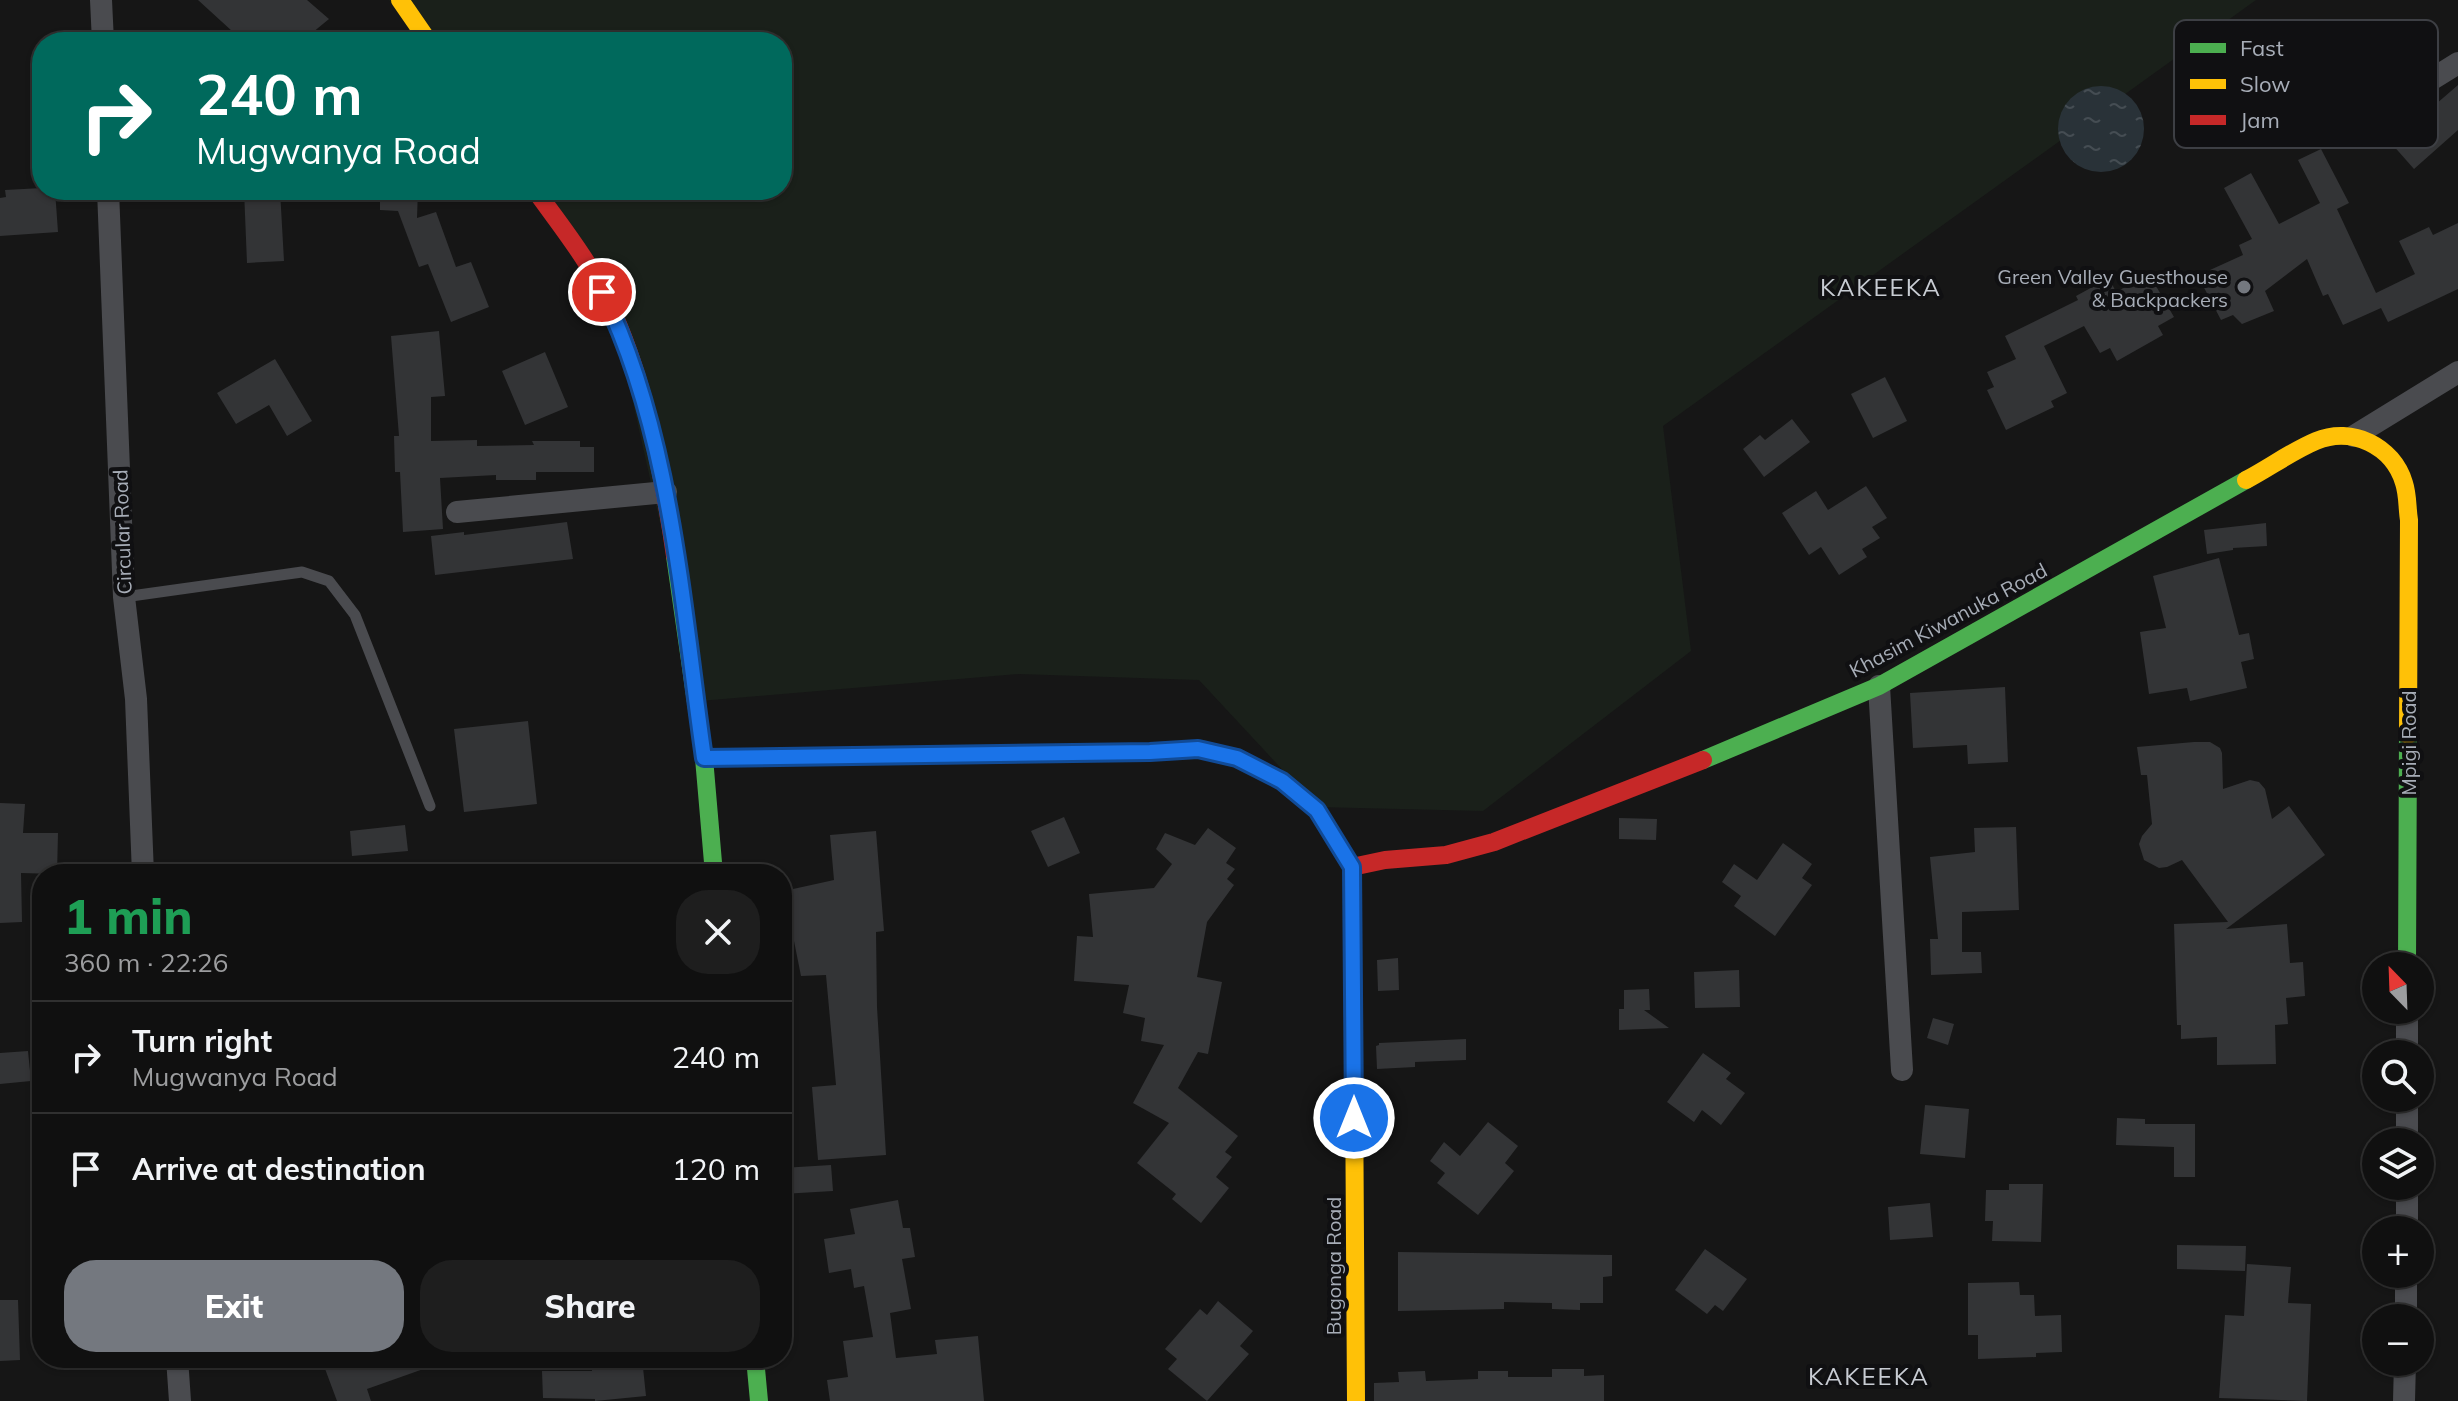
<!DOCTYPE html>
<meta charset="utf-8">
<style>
:root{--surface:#101010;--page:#1e1e1e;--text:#f1f3f6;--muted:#9c9d9f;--line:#303030;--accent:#74787f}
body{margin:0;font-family:Mulish,sans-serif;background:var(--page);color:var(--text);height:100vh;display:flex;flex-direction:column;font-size:30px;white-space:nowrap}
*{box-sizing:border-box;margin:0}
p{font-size:26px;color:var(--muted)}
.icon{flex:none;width:44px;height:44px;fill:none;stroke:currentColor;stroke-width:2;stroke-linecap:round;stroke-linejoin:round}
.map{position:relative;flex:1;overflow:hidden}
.details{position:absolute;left:32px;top:864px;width:760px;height:504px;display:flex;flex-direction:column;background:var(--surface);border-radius:32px;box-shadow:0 2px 6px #0004,0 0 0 2px var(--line)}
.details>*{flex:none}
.guide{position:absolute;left:32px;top:32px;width:760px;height:168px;border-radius:32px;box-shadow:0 2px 6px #0004,0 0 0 2px var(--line);background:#00695c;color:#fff;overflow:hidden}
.needle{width:52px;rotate:337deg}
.buttons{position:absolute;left:2362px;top:952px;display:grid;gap:16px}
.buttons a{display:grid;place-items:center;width:72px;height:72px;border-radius:50%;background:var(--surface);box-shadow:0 2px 6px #0004,0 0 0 2px var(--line);font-size:40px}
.pin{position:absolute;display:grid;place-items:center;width:68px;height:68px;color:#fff;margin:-34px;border:4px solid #fff;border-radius:50%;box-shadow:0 2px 8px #0007}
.me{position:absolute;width:88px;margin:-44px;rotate:0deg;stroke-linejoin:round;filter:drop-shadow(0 0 6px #0008)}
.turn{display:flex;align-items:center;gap:28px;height:168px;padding:0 32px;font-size:36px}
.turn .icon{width:104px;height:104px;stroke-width:2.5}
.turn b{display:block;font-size:56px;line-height:68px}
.round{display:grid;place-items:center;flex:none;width:84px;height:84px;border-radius:32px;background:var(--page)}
.overview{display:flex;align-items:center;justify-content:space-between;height:136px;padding:0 32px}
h1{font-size:48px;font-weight:800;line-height:60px;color:#1e9e55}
.primary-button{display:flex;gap:16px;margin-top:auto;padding:16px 32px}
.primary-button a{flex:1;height:92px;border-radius:32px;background:var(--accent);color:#fff;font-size:32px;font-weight:800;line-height:92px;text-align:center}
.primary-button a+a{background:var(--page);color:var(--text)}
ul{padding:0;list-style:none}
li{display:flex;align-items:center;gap:24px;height:112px;padding:0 32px;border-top:2px solid var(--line)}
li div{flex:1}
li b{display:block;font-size:30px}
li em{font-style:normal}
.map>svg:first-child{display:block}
.green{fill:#1a201a}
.water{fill:url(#water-ripples)}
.building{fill:#333436}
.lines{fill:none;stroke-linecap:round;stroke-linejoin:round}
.lane{stroke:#4a4b4f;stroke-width:11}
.street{stroke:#4a4b4f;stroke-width:22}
.fast{stroke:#4caf50;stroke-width:18}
.slow{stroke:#ffc107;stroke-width:18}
.jam{stroke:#c62828;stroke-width:18}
.route-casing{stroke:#114b97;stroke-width:20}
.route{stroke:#1a73e8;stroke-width:14}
.poi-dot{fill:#74787f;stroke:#101012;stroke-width:3}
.labels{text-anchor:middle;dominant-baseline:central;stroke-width:8;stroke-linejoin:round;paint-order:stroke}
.poi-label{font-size:20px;fill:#a7adb7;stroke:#101012;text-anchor:end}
.street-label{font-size:20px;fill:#a7adb7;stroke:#101012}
.quarter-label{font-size:24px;letter-spacing:2px;fill:#c8ccd3;stroke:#101012}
.key{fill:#101012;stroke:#3d3f44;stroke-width:2}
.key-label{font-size:22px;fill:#a7adb7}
</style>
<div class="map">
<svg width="2458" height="1401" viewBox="0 0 2458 1401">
<defs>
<pattern id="water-ripples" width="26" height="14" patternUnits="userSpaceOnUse" patternTransform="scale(2)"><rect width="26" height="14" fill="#293238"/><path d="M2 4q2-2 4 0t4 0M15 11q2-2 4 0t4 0" fill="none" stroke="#454d53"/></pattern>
</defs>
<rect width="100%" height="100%" fill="#161616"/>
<path class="green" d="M 389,0 L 2256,0 L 1663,426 L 1691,651 L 1483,811 L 1317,807 L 1199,680 L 1019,674 L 700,701 L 607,287 L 534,190 L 782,190 L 782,42 L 421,42 Z"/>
<path class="water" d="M2058 129a43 43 0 1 1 86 0a43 43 0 1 1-86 0Z"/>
<path class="building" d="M 198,0 L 307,0 L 329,19 L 301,42 L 244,42 Z
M 2458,85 L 2458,130 L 2414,169 L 2391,143 Z
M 2321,149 L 2349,203 L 2337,209 L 2376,293 L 2415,274 L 2399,241 L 2429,227 L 2433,235 L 2458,223 L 2458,289 L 2388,322 L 2381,308 L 2343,325 L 2328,294 L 2323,296 L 2307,259 L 2265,291 L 2274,311 L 2242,324 L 2233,315 L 2221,320 L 2200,280 L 2210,275 L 2210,270 L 2243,255 L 2239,245 L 2252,239 L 2224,188 L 2251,173 L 2279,224 L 2320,203 L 2298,160 Z
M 42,188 L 42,190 L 55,190 L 58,232 L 0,236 L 0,198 L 6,197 L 5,190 Z
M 244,190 L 280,190 L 284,261 L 247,263 Z
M 380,190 L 418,190 L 417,218 L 436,212 L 456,267 L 471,262 L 489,307 L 451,322 L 428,264 L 419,267 L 398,211 L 380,210 Z
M 2149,274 L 2174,317 L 2158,326 L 2163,335 L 2117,361 L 2110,348 L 2100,353 L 2084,326 L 2044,346 L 2067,393 L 2051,401 L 2054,407 L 2006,430 L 1987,390 L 1994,387 L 1987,372 L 2016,359 L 2005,336 L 2078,300 L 2076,296 L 2109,278 L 2116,292 Z
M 439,331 L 445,396 L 431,397 L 431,441 L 477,440 L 477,446 L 534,445 L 532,441 L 580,441 L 580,447 L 594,447 L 594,472 L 536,472 L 536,480 L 496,480 L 496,475 L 440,478 L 443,529 L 403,532 L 400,472 L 395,472 L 394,436 L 399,436 L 391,336 Z
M 545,352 L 568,407 L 525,425 L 502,371 Z
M 275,359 L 312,421 L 287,436 L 269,405 L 236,424 L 217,393 Z
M 1885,377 L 1907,421 L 1873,438 L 1851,394 Z
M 1792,419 L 1810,442 L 1764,477 L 1743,449 L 1760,435 L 1765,440 Z
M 1866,486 L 1887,518 L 1872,527 L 1880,538 L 1862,549 L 1867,557 L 1839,575 L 1821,547 L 1809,555 L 1782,513 L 1816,491 L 1828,510 Z
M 567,522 L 573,559 L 435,575 L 431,536 L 464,532 L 464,535 Z
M 2266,523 L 2267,546 L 2233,548 L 2233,550 L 2207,554 L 2204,530 Z
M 2219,558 L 2239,635 L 2249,633 L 2254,659 L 2241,662 L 2247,688 L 2190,701 L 2187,688 L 2149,694 L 2140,632 L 2166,628 L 2153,576 Z
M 2005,687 L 2008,762 L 1968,764 L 1967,745 L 1913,748 L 1910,693 Z
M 528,721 L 537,804 L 464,812 L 454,729 Z
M 2194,742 L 2210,742 L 2220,748 L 2222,753 L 2223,789 L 2250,780 L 2259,782 L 2265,789 L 2272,819 L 2289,806 L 2325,855 L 2226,929 L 2287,924 L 2290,963 L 2303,962 L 2305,996 L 2286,998 L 2288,1024 L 2275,1025 L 2276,1064 L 2217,1065 L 2217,1037 L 2181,1039 L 2181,1025 L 2177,1025 L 2174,924 L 2228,922 L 2182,860 L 2167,867 L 2159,868 L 2144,860 L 2139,844 L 2142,836 L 2152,824 L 2147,775 L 2141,775 L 2137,747 Z
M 0,803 L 25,804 L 23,833 L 58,833 L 57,874 L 21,873 L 22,922 L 0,923 Z
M 1064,817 L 1080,853 L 1048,867 L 1031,831 Z
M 1619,818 L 1657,819 L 1656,840 L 1619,839 Z
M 405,825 L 408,851 L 352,856 L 350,831 Z
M 2016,827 L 2019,910 L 1962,912 L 1962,952 L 1981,952 L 1982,973 L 1931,975 L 1930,939 L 1938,939 L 1930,857 L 1975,852 L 1974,828 Z
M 1208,828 L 1236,848 L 1226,863 L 1235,869 L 1227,879 L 1234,885 L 1207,922 L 1197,977 L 1222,982 L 1208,1054 L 1198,1052 L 1178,1088 L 1238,1136 L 1225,1152 L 1232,1157 L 1216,1177 L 1229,1188 L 1201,1223 L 1172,1199 L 1176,1194 L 1137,1163 L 1169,1123 L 1133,1103 L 1164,1045 L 1141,1041 L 1145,1018 L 1123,1013 L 1129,985 L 1074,981 L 1077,936 L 1093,937 L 1089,894 L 1154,888 L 1172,864 L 1156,849 L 1165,833 L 1195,845 Z
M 876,831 L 884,931 L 876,932 L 877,1007 L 886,1155 L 818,1160 L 812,1087 L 836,1085 L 826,975 L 801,976 L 784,891 L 834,880 L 830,835 Z
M 1783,843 L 1812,864 L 1802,878 L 1812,885 L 1775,936 L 1734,906 L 1741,896 L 1722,882 L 1734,864 L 1757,880 Z
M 1398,958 L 1399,990 L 1378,991 L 1377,960 Z
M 1739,970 L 1740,1007 L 1695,1008 L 1694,972 Z
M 1649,989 L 1650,1010 L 1644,1010 L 1669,1028 L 1619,1030 L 1619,1009 L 1624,1009 L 1624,990 Z
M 1933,1018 L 1954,1024 L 1948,1045 L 1927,1038 Z
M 1466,1039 L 1466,1060 L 1415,1062 L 1415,1067 L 1377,1069 L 1376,1046 L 1379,1045 L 1379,1043 Z
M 28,1051 L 31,1081 L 0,1084 L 0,1053 Z
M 1703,1053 L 1731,1073 L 1726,1079 L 1745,1093 L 1721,1125 L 1702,1110 L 1694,1122 L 1667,1102 Z
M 1925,1105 L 1969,1109 L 1965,1158 L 1920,1154 Z
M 2117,1118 L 2145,1119 L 2145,1124 L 2195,1124 L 2195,1177 L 2174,1177 L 2174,1147 L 2116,1145 Z
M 1488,1122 L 1518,1146 L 1505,1163 L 1514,1171 L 1478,1215 L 1437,1183 L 1445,1173 L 1430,1161 L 1444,1142 L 1460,1156 Z
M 831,1165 L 833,1191 L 782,1194 L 782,1168 Z
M 2009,1184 L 2043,1184 L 2041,1242 L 1992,1241 L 1993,1221 L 1985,1221 L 1986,1190 L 2009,1190 Z
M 898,1200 L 903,1228 L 910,1228 L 915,1257 L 902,1259 L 911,1309 L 890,1313 L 896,1358 L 937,1354 L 935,1340 L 978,1336 L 984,1401 L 830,1401 L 827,1380 L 848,1377 L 843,1341 L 873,1337 L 864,1286 L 854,1288 L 851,1269 L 829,1273 L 824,1239 L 855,1234 L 850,1209 Z
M 1930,1203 L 1933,1237 L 1890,1240 L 1888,1207 Z
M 2177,1245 L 2246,1246 L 2245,1271 L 2177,1269 Z
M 1705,1249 L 1747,1279 L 1723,1311 L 1715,1305 L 1707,1314 L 1675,1290 Z
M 1398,1252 L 1612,1255 L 1612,1276 L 1603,1277 L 1603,1303 L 1580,1303 L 1580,1310 L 1552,1309 L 1552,1303 L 1504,1302 L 1504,1309 L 1398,1311 Z
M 2247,1264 L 2291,1267 L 2288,1303 L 2311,1304 L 2307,1401 L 2219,1398 L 2225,1315 L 2244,1316 Z
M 2019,1282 L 2020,1295 L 2034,1295 L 2035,1316 L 2061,1315 L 2062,1352 L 2036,1353 L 2036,1357 L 1978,1359 L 1978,1335 L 1968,1335 L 1968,1283 Z
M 0,1300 L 18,1300 L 20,1360 L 0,1361 Z
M 1218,1301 L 1253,1331 L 1240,1346 L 1249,1354 L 1207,1401 L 1168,1369 L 1177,1359 L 1165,1349 L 1200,1309 L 1207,1315 Z
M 321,1358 L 445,1358 L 446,1361 L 367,1389 L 371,1401 L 337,1401 Z
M 591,1358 L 642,1358 L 646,1396 L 595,1401 L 595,1399 L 543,1398 L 542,1371 L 592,1371 Z
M 1552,1369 L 1584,1369 L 1584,1376 L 1604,1375 L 1604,1401 L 1374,1401 L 1374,1383 L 1399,1382 L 1398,1372 L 1425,1371 L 1426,1381 L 1478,1379 L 1478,1371 L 1508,1371 L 1508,1377 L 1552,1377 Z"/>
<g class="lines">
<path class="lane" d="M 124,597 L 302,572 L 329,581 L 355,615 L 430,806"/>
<path class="street" d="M 101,0 L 103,42
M 2413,91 L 2458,63
M 108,190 L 124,597 L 136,699 L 143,874
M 2354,436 L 2458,372
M 457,512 L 666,492
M 1879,686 L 1902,1070
M 2407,1054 L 2407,1010
M 2407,1098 L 2407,1142
M 2407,1230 L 2407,1186
M 2406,1318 L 2406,1274
M 177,1358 L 180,1401
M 2404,1401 L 2405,1362"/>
<path class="fast" d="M 675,556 L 704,758 L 714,874
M 999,754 L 1150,752 L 1198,749 L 1237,758 L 1282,781 L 1317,810 L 1352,867 L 1354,1079
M 1703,760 L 1879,686 L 2246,480
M 2407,966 L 2408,735
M 755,1358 L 759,1401"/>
<path class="slow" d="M 400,0 L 429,42
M 2246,480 C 2269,468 2292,451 2316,441 C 2352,426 2393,446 2404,483 C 2408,495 2407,508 2409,520 L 2408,735
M 704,758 L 999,754
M 1354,1079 L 1356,1401"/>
<path class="jam" d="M 535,190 C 553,215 572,239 588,265 C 637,343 662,465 675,556
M 1352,867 L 1385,860 L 1446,855 L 1494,842 L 1703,760"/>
</g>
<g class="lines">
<defs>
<path id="route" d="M 602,292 C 671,431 682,605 704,758 L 1150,752 L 1198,749 L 1237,758 L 1282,781 L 1317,810 L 1352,867 L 1354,1118"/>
</defs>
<use href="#route" class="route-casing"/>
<use href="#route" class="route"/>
</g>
<circle class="poi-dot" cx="2244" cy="287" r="8"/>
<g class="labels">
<g class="poi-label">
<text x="2228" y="276">Green Valley Guesthouse<tspan x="2228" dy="23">&amp; Backpackers</tspan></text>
</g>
<g class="street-label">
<text transform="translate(122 532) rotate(-92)">Circular Road</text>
<text transform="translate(1948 620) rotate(-28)">Khasim Kiwanuka Road</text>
<text transform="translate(2408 743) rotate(-90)">Mpigi Road</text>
<text transform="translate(1333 1266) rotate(-90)">Bugonga Road</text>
</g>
<g class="quarter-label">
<text x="1881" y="287">KAKEEKA</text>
<text x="1869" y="1376">KAKEEKA</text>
</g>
</g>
<rect x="2174" y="20" width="264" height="128" rx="12" class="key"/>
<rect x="2190" y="43" width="36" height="10" fill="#4caf50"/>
<rect x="2190" y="79" width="36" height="10" fill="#ffc107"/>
<rect x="2190" y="115" width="36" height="10" fill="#c62828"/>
<g class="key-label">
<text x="2240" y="56">Fast</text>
<text x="2240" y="92">Slow</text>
<text x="2240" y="128">Jam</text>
</g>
</svg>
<div class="buttons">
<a><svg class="needle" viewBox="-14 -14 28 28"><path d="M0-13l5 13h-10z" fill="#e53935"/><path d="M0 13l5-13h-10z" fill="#9c9d9f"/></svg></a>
<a><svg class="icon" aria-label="search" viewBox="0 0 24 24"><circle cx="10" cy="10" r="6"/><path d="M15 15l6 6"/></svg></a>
<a><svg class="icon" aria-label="layers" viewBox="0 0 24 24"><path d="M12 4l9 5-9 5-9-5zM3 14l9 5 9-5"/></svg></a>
<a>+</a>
<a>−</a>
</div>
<div class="pin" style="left:602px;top:292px;background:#d93025"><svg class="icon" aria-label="arrive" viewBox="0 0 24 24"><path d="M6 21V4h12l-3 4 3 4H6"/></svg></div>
<svg class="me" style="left:1354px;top:1118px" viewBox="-20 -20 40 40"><circle r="17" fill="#1a73e8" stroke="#fff" stroke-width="3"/><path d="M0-11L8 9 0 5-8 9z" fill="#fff"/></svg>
<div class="guide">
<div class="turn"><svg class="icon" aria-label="right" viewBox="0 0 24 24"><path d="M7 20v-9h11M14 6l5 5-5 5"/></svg><div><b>240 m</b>Mugwanya Road</div></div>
</div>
<section class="details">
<div class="overview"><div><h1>1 min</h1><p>360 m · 22:26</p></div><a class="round"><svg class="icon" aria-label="close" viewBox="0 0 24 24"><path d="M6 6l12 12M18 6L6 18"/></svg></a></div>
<ul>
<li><svg class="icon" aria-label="right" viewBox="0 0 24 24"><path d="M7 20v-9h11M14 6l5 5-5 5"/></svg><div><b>Turn right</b><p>Mugwanya Road</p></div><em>240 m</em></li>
<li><svg class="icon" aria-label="arrive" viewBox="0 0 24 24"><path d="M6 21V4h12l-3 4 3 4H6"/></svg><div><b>Arrive at destination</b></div><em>120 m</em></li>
</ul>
<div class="primary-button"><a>Exit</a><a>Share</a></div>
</section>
</div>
